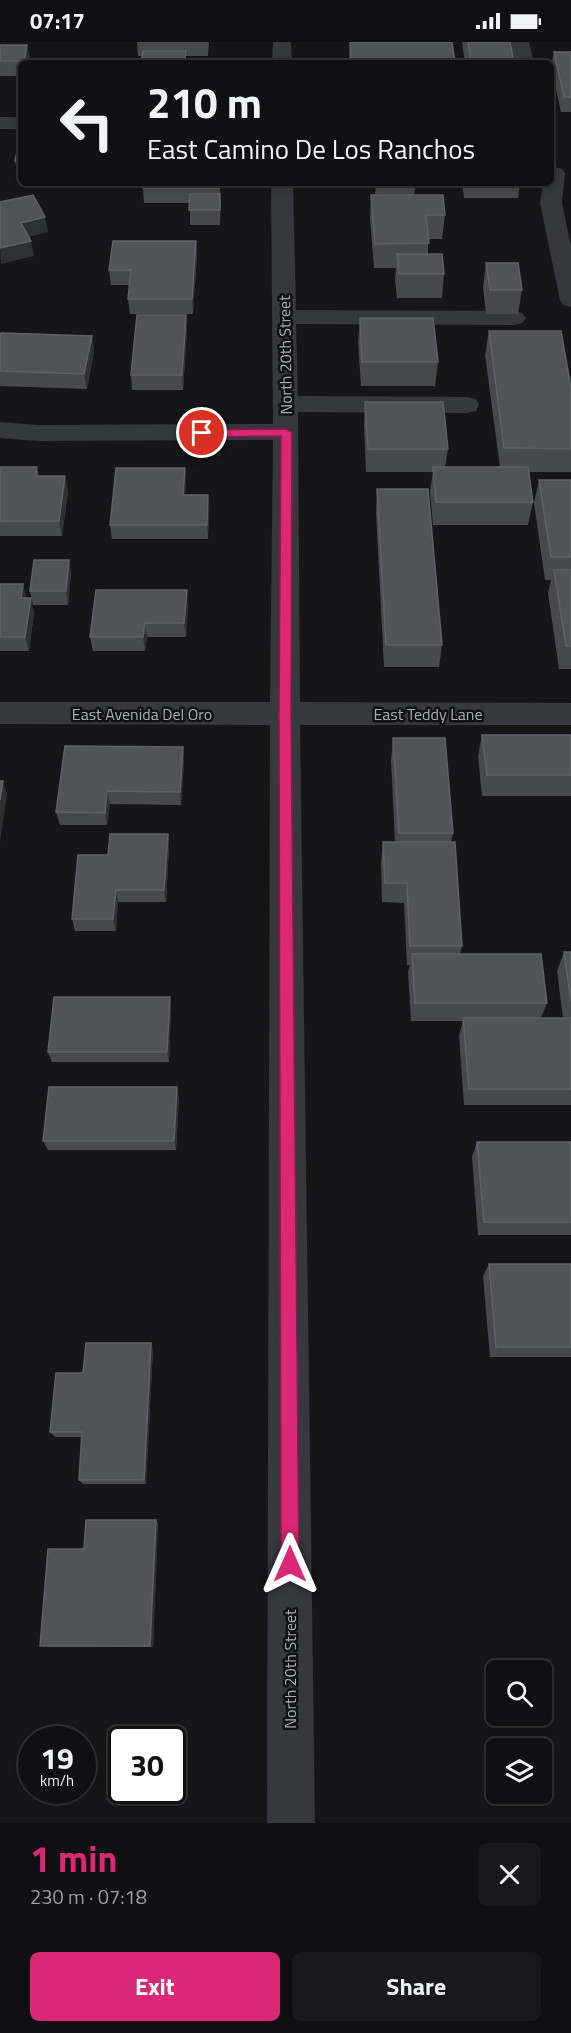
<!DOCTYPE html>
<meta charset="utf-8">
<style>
:root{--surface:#101012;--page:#19191b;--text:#f1f3f6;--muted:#9c9d9f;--line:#303032;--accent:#db2777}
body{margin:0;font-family:"Titillium Web",sans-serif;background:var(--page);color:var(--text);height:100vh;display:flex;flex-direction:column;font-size:22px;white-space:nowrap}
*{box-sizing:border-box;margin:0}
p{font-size:20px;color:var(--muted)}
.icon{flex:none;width:33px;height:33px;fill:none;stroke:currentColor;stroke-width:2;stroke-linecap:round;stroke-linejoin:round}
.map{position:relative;height:1781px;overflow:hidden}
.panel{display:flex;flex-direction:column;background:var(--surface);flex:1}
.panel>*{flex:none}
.hud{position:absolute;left:18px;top:18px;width:536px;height:126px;border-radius:9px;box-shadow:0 3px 9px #0003,0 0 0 2px var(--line);background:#101012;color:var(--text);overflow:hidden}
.tools{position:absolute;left:486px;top:1618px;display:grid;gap:12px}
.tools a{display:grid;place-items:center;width:66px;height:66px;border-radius:9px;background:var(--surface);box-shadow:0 3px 9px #0003,0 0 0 2px var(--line);font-size:30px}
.speed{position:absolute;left:18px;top:1684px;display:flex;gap:12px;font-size:30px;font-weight:700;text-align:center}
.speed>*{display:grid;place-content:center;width:78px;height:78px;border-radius:50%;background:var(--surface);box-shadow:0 3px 9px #0003,0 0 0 2px var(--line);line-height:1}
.speed small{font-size:15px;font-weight:400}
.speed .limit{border:3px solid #111;border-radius:9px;background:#fff;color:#111}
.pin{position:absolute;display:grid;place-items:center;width:51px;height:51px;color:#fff;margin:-26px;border:3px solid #fff;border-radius:50%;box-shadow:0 2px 6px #0007}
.me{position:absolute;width:66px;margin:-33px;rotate:0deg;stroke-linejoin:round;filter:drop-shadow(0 0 4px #0008)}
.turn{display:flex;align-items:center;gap:21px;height:126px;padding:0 30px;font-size:27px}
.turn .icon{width:78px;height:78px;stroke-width:2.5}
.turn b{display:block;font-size:42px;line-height:51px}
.round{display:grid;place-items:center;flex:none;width:63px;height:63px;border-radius:9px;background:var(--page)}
.headline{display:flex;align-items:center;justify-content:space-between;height:102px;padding:0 30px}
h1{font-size:36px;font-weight:700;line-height:45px;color:var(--accent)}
.button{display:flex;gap:12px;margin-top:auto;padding:12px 30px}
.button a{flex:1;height:69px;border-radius:9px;background:var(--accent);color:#fff;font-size:24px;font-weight:700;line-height:69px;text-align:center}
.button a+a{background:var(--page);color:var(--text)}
.status{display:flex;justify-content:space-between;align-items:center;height:42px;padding:0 30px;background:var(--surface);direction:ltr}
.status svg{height:16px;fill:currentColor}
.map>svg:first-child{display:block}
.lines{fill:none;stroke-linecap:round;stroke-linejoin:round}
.minor{fill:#37383d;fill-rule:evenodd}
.wall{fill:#47494d}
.shaded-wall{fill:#2f3033}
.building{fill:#525359;stroke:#5f6168;stroke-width:1.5}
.route{fill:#db2777;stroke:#8e194d;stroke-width:1.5}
.labels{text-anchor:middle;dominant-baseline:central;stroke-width:5;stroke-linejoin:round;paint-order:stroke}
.street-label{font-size:16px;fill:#a8adb8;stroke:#111113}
</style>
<div class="status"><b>07:17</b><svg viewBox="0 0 49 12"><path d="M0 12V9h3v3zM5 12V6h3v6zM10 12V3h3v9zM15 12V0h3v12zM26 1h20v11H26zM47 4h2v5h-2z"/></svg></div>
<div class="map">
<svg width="571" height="1781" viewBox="0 0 571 1781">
<rect width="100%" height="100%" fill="#161618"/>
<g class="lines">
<path class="minor" d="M 273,0 L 291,0 L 292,21 L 272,21 Z
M 511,0 L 529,0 L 534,21 L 514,21 Z
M 0,75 L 21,75 L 21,87 L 0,87 Z
M 555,125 L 562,127 L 565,131 L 562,161 L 571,204 L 571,265 L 563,263 L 560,258 L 540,161 L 543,141 L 550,141 L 550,126 Z
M 271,141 L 293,141 L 296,268 L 514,269 L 522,271 L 526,276 L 522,281 L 514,283 L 296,282 L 298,354 L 467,355 L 476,357 L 479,363 L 476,369 L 467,371 L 298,370 L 300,660 L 571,661 L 571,683 L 300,683 L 315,1781 L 267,1781 L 270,683 L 0,682 L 0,660 L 270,660 L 273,398 L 38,399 L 0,396 L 0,380 L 38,383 L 273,382 Z"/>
</g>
<path class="wall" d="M 137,0 L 209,0 L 208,14 L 186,14 L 186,17 L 207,17 L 208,21 L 141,21 L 142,14 L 138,14 Z
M 350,0 L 455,21 L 349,21 Z
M 462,0 L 510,0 L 514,21 L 465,21 Z
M 0,3 L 27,3 L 30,18 L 29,21 L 21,21 L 21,34 L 0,34 Z
M 554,10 L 571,10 L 571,70 L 561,70 L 551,24 Z
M 21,96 L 21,134 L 18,134 L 15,119 Z
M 220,141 L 220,183 L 190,183 L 190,161 L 144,161 L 143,146 Z
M 376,141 L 416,141 L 414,153 L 445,173 L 442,197 L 428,197 L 428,212 L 444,232 L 442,256 L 397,256 L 395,237 L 396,226 L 374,226 L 370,177 L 371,153 L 390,153 L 375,152 Z
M 462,141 L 520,141 L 518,156 L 464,156 Z
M 196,199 L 197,214 L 193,272 L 130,272 L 128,257 L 130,243 L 111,243 L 109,228 Z
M 486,221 L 522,248 L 518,272 L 486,272 L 483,245 Z
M 186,273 L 187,288 L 183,348 L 132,348 L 131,333 Z
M 360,276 L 438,320 L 435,344 L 361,344 L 358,300 Z
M 489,289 L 571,346 L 571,430 L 528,430 L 533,460 L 528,483 L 433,483 L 430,449 L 433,430 L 366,430 L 364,384 L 365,360 L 448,407 L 445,425 L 500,425 L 485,313 Z
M 92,294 L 94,309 L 87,347 L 0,344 L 0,295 Z
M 0,425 L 37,425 L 39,434 L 68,449 L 62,494 L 0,494 Z
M 539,438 L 571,438 L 571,627 L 559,627 L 548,551 L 551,538 L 545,538 L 534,461 Z
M 186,440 L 185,453 L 209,467 L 208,497 L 112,497 L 110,483 Z
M 377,447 L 442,603 L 439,625 L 384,625 L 376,471 Z
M 69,518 L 71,532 L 68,563 L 33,563 L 30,549 Z
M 0,542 L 23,542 L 26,556 L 34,570 L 29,609 L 0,609 Z
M 188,563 L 186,595 L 147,595 L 145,609 L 93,609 L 90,595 Z
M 482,693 L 571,693 L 571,754 L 482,754 L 478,714 Z
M 393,696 L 453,791 L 451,800 L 462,904 L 460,912 L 547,961 L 541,976 L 563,976 L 557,929 L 564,910 L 571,910 L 571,1063 L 464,1063 L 459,994 L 463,979 L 411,979 L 408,930 L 410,923 L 407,923 L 404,861 L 382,860 L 381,820 L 383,800 L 395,800 L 391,718 Z
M 183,705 L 184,719 L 181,763 L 110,762 L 107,783 L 60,783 L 56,770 Z
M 168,792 L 169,805 L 166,860 L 118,860 L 116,889 L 75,889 L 72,877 L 108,813 Z
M 171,966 L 169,1020 L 52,1020 L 48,1010 Z
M 179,1055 L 176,1108 L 48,1108 L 43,1099 Z
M 477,1100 L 571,1100 L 571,1193 L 478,1193 L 472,1115 Z
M 489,1222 L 571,1222 L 571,1315 L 490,1315 L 483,1234 Z
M 153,1307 L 146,1442 L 83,1442 L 79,1438 L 82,1395 L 55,1395 L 50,1390 L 83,1331 Z
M 158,1481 L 153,1605 L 40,1604 L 84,1507 Z"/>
<path class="shaded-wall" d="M 27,3 L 30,18 L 29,21 L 25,21 Z
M 220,141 L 221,167 L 220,183 Z
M 45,175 L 48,190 L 24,196 L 21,181 Z
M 31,199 L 34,214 L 1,222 L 0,206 Z
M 196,199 L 197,214 L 193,272 L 192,257 Z
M 186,273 L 187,288 L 183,348 L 182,333 Z
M 92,294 L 94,309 L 87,347 L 84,332 Z
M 185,426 L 186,440 L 184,467 L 183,453 Z
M 65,434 L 68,449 L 62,494 L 59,479 Z
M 208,453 L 209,467 L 208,497 L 207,483 Z
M 69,518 L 71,532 L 68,563 L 66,549 Z
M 23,542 L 27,557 L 21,556 Z
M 187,548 L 188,563 L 186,595 L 184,581 Z
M 31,556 L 34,570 L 29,609 L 25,595 Z
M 145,581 L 147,595 L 145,609 L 143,595 Z
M 183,705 L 184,719 L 181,763 L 180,750 Z
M 3,739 L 7,752 L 0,800 L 0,758 Z
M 107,749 L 110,762 L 107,783 L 105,771 Z
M 168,792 L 169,805 L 166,860 L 164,848 Z
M 116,848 L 118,860 L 116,889 L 113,877 Z
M 170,955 L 171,966 L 169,1020 L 167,1010 Z
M 177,1045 L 179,1055 L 176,1108 L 174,1099 Z
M 151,1301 L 153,1307 L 146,1442 L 144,1438 Z
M 156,1478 L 158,1481 L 153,1605 L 150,1604 Z"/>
<path class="building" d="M 350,0 L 452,0 L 455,21 L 351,21 Z
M 468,0 L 510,0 L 514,20 L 471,20 Z
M 0,3 L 27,3 L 24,19 L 0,19 Z
M 143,9 L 186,9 L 185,17 L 207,17 L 207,21 L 141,21 Z
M 554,10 L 571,10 L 571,55 L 564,55 Z
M 20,96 L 21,96 L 21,119 L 15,119 Z
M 143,141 L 220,141 L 219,146 L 143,146 Z
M 190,152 L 220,152 L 220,168 L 189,168 Z
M 33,153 L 45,175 L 21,181 L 31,199 L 0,206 L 0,160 Z
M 371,153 L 443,153 L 445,173 L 426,173 L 429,201 L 375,202 Z
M 113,199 L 196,199 L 192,257 L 128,257 L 131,228 L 109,228 Z
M 397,212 L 442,212 L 444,232 L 399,232 Z
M 486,221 L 518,221 L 522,248 L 490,248 Z
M 137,273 L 186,273 L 182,333 L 131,333 Z
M 360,276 L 433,276 L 438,320 L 362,320 Z
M 489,289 L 561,289 L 571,346 L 571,407 L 504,406 Z
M 1,291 L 92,294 L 84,332 L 0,329 L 0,295 Z
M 365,360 L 443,360 L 448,407 L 368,407 Z
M 0,425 L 37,425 L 35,434 L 65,434 L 59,479 L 0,479 Z
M 433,425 L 528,425 L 533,460 L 436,460 Z
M 116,426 L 185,426 L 183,453 L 208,453 L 207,483 L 110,483 Z
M 539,438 L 571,438 L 571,515 L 551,515 Z
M 377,447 L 428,447 L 442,603 L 386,603 Z
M 34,518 L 69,518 L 66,549 L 30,549 Z
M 554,528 L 571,528 L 571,604 L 566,604 Z
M 0,542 L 23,542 L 21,556 L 31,556 L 25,595 L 0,595 Z
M 96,548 L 187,548 L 184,581 L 145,581 L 143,595 L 90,595 Z
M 482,693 L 571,693 L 571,733 L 487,733 Z
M 393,696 L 445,696 L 453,791 L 399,791 Z
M 65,704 L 183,705 L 180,750 L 107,749 L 105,771 L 56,770 Z
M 0,739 L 3,739 L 0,758 Z
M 110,792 L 168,792 L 164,848 L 116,848 L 113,877 L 72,877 L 78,813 L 108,813 Z
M 383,800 L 455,800 L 462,904 L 410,904 L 407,841 L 385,841 Z
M 564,910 L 571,910 L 571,960 Z
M 412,912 L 541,912 L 547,961 L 415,961 Z
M 54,955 L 170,955 L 167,1010 L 48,1010 Z
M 463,976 L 571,976 L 571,1047 L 469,1047 Z
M 49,1045 L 177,1045 L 174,1099 L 43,1099 Z
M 477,1100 L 571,1100 L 571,1180 L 484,1180 Z
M 489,1222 L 571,1222 L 571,1305 L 496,1305 Z
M 86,1301 L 151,1301 L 144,1438 L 79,1438 L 82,1390 L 50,1390 L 56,1331 L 83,1331 Z
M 86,1478 L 156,1478 L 150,1604 L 40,1604 L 48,1507 L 84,1507 Z"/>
<path class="route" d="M 286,387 L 292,390 L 291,672 L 299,1522 L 296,1528 L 290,1530 L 284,1528 L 281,1522 L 279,672 L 281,394 L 202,395 L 196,391 L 202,388 Z"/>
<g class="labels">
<g class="street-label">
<text transform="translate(285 313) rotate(-91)">North 20th Street</text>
<text x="142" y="672">East Avenida Del Oro</text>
<text x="428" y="672">East Teddy Lane</text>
<text transform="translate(290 1627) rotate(-90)">North 20th Street</text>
</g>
</g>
</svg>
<div class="tools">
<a><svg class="icon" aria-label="search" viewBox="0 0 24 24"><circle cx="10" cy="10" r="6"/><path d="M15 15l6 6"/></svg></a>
<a><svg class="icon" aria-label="layers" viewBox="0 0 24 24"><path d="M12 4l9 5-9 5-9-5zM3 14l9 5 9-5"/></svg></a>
</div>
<div class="speed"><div>19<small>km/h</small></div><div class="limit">30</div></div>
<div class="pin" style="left:202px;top:391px;background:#d93025"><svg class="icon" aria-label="arrive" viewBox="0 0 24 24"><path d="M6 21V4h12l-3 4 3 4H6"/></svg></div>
<svg class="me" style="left:290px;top:1522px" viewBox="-20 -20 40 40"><path d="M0-17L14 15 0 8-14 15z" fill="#db2777" stroke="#fff" stroke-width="4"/></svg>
<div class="hud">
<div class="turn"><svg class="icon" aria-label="left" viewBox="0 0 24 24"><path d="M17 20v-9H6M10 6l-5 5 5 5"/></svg><div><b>210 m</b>East Camino De Los Ranchos</div></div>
</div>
</div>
<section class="panel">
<div class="headline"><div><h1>1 min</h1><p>230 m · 07:18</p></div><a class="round"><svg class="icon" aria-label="close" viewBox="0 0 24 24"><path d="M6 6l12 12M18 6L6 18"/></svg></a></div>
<div class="button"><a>Exit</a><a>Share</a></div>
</section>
